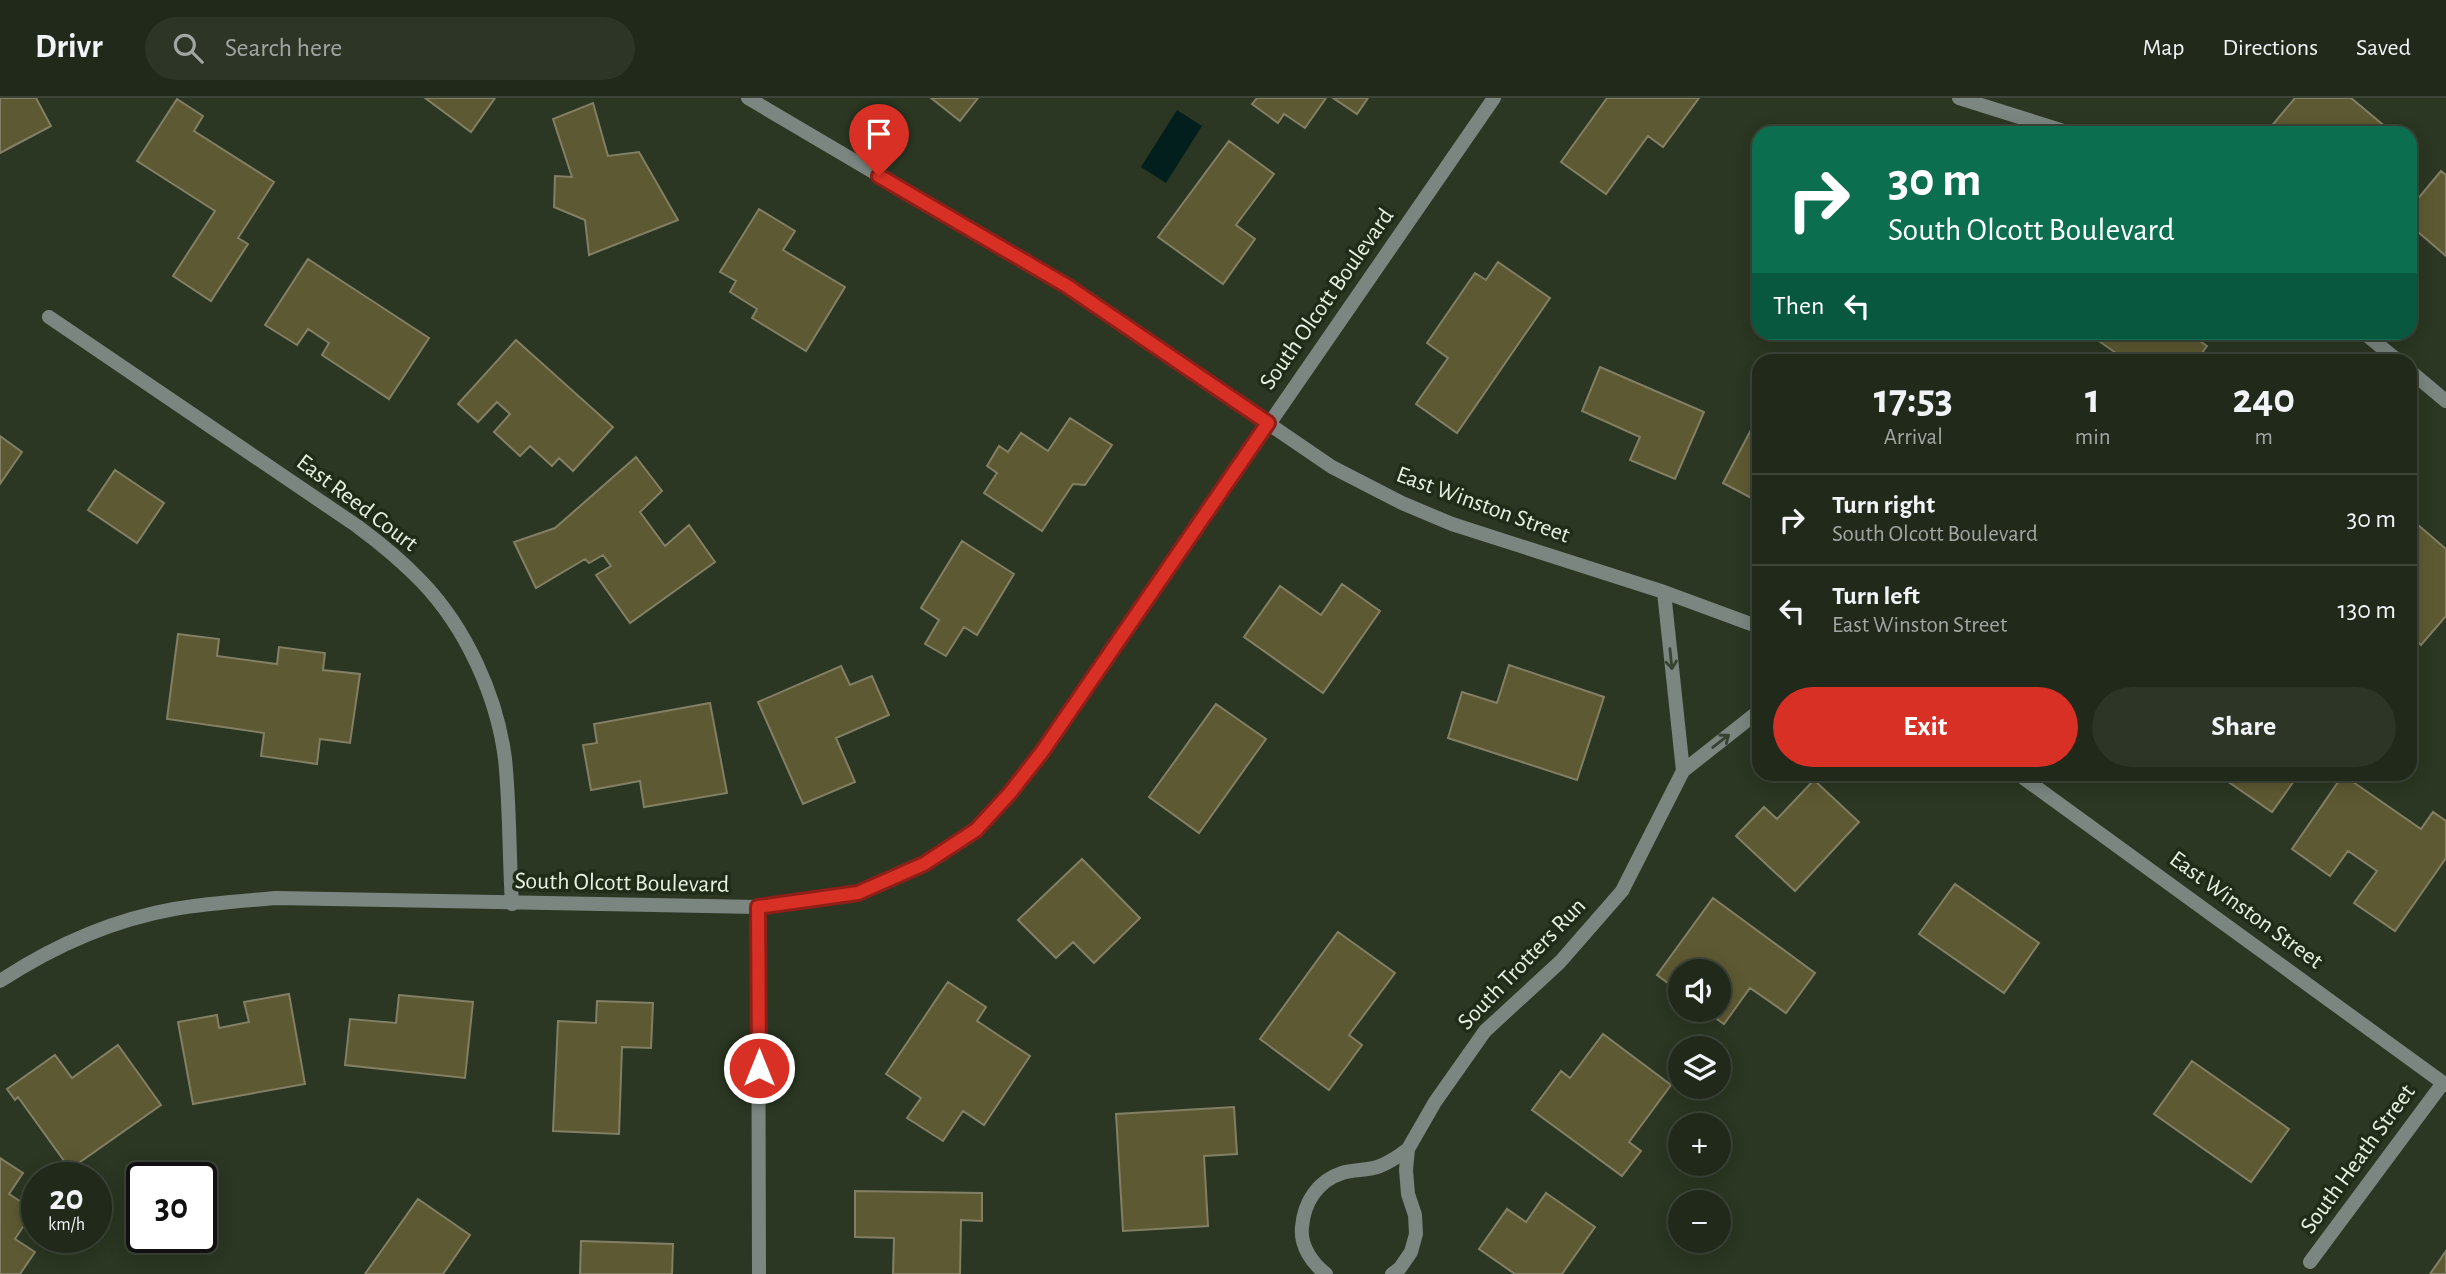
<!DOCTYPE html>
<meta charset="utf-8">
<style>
:root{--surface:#20291a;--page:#2d3527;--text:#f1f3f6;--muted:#a2a6a2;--line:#3d4539;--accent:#d93025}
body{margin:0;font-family:"Alegreya Sans",sans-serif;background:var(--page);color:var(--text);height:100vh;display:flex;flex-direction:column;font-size:26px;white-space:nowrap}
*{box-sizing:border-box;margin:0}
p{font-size:23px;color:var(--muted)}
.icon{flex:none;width:38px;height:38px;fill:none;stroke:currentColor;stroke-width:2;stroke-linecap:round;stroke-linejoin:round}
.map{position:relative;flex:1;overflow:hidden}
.details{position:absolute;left:1752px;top:256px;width:665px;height:427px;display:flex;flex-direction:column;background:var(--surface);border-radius:21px;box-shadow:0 4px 18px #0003,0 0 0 2px var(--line)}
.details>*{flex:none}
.top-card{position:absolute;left:1752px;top:28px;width:665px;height:214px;border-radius:21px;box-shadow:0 4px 18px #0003,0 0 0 2px var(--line);background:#0b6e4f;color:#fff;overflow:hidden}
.controls{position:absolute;left:1668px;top:861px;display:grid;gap:14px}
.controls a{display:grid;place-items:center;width:63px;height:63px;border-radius:50%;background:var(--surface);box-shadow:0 4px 18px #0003,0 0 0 2px var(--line);font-size:35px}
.speed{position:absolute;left:21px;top:1064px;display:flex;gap:14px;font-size:35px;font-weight:700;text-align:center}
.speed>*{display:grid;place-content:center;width:91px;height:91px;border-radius:50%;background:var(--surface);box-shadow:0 4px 18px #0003,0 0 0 2px var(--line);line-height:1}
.speed small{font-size:18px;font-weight:400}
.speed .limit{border:4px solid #111;border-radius:10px;background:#fff;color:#111}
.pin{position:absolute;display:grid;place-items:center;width:60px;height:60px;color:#fff;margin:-72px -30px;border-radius:50% 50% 50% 0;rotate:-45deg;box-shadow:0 0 7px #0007}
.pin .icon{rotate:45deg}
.me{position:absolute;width:77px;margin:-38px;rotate:0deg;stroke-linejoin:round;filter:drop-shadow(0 0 5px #0008)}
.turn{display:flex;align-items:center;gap:24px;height:147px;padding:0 21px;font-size:32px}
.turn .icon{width:91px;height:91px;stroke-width:2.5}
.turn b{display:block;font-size:49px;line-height:60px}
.then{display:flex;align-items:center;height:66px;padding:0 21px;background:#0003;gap:14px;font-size:26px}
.eta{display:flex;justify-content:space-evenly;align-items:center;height:119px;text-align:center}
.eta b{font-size:42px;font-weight:600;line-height:49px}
.cta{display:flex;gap:14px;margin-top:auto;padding:14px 21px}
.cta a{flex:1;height:80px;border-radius:42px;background:var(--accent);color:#fff;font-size:28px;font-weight:600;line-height:80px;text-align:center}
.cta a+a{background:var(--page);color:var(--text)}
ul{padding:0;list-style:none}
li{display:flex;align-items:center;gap:21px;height:91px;padding:0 21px;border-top:2px solid var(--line)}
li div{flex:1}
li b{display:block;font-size:26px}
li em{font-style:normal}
header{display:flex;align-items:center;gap:42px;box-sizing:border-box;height:98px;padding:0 35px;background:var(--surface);border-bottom:2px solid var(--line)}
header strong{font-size:33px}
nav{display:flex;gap:38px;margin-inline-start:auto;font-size:24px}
.search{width:490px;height:63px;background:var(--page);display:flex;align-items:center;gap:18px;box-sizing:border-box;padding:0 24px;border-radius:38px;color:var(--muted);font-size:26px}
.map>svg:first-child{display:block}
.water{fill:#031f1d}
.building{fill:#5d5932;stroke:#827f65;stroke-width:2}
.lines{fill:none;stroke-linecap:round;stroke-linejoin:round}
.minor{stroke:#7a867f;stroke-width:14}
.oneway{stroke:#374232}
.route-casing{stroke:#8d1f18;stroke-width:18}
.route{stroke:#d93025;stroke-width:12}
.labels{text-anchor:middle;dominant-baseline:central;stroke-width:7;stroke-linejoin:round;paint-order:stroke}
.street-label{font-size:24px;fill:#e8f0e3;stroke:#212c18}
</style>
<header>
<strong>Drivr</strong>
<div class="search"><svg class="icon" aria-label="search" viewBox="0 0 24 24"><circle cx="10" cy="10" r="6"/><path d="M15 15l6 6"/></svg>Search here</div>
<nav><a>Map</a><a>Directions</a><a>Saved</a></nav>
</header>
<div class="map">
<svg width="2446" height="1176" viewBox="0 0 2446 1176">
<rect width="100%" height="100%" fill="#2b3722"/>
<path class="water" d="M 1177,12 L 1202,28 L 1166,85 L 1141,69 Z"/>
<path class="building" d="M 0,0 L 36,0 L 51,28 L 0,55 Z
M 425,0 L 495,0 L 471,34 Z
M 931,0 L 978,0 L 960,23 Z
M 1257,0 L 1326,0 L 1305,30 L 1284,16 L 1278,25 L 1252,6 Z
M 1333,0 L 1368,0 L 1357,16 Z
M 1607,0 L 1699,0 L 1663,49 L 1648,38 L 1606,96 L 1561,64 Z
M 2295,0 L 2351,0 L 2393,35 L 2274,35 L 2269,31 Z
M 177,1 L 203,18 L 194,33 L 274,84 L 238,140 L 248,146 L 211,203 L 173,178 L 215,113 L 137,63 Z
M 593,5 L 608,58 L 639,54 L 678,122 L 589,157 L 585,122 L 554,109 L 555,78 L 572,79 L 553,21 Z
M 1229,43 L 1274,76 L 1236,127 L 1255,141 L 1223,186 L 1158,139 Z
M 2441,73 L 2446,77 L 2446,158 L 2410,127 L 2410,110 Z
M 759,111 L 795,133 L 783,152 L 845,189 L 806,253 L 752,220 L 757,211 L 730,194 L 736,183 L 720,174 Z
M 308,161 L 429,240 L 389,301 L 322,257 L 329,245 L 308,231 L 297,247 L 265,227 Z
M 1498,164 L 1550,200 L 1457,335 L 1416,306 L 1448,260 L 1427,245 L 1475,175 L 1486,182 Z
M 2086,234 L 2187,234 L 2207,248 L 2197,262 L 2126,262 Z
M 516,242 L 613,329 L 573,373 L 559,360 L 552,368 L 530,348 L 520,358 L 494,334 L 510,316 L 497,304 L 478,324 L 458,306 Z
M 1600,269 L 1704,314 L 1675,381 L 1630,362 L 1640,339 L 1582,313 Z
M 1070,320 L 1112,347 L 1085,387 L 1073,386 L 1042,433 L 984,395 L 997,375 L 987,368 L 999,348 L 1008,354 L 1021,335 L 1048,353 Z
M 1752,330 L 1759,334 L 1759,404 L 1723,385 Z
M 0,338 L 22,354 L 0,386 Z
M 636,359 L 662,393 L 640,414 L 665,448 L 689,427 L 715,464 L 630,525 L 596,477 L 611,468 L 603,457 L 589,465 L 585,461 L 536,490 L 514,444 L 555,430 Z
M 115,372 L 164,405 L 137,445 L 88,412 Z
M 2410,420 L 2446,451 L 2446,518 L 2421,547 L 2410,537 Z
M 962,443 L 1014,476 L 977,537 L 964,529 L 946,558 L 925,546 L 939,522 L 921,510 Z
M 1342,486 L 1380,513 L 1323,595 L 1244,539 L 1280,488 L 1321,517 Z
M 178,536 L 219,541 L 217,558 L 277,566 L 279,549 L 325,555 L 323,572 L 360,576 L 350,645 L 320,641 L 317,666 L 261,658 L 264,635 L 167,621 Z
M 1509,567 L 1604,599 L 1577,682 L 1448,640 L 1462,594 L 1497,605 Z
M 841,568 L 850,587 L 872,578 L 889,617 L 836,640 L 855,684 L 803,706 L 758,604 Z
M 710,605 L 727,695 L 644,709 L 640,683 L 591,692 L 583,647 L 597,645 L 594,626 Z
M 1216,606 L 1266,641 L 1199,735 L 1149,699 Z
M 2217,676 L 2299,676 L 2272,714 Z
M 2343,677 L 2421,731 L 2433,714 L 2446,723 L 2446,760 L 2395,833 L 2354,805 L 2377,773 L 2348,753 L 2330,778 L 2292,751 Z
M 1814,682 L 1859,724 L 1795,793 L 1736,738 L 1764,709 L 1777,721 Z
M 1082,761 L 1140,820 L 1094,865 L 1073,844 L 1056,860 L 1018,822 Z
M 1955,786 L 2039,845 L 2004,895 L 1919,836 Z
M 1713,800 L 1815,875 L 1786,915 L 1750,890 L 1724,926 L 1704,912 L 1718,912 L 1718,873 L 1680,873 L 1680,894 L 1657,877 Z
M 1338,834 L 1395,875 L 1349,937 L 1362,947 L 1329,992 L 1260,941 Z
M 948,884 L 986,909 L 977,923 L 1030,958 L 984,1027 L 963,1013 L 943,1043 L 907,1020 L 921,1000 L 886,976 Z
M 289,896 L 305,986 L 193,1006 L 178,924 L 217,917 L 219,930 L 249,924 L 244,904 Z
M 399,897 L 473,904 L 465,980 L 345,967 L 350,921 L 396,925 Z
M 597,903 L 653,905 L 651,950 L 622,949 L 619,1036 L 553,1033 L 558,923 L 596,925 Z
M 1603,936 L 1671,987 L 1629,1044 L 1641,1053 L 1622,1078 L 1532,1012 L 1561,973 L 1570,980 Z
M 118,947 L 161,1007 L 70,1071 L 18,999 L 15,1002 L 7,991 L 55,957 L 72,980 Z
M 2192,963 L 2289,1031 L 2251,1084 L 2154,1016 Z
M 1234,1009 L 1237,1056 L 1204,1058 L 1208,1128 L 1123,1133 L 1116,1016 Z
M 0,1060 L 23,1075 L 9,1096 L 34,1112 L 15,1141 L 35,1154 L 20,1176 L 0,1176 Z
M 855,1093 L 982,1095 L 982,1123 L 961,1122 L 960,1176 L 893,1176 L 894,1140 L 855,1139 Z
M 1546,1095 L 1595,1129 L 1562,1176 L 1515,1176 L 1479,1151 L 1507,1111 L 1526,1124 Z
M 418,1101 L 470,1137 L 443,1176 L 365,1176 Z
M 581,1143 L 673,1146 L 672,1176 L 580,1176 Z
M 2446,1153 L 2446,1176 L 2430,1176 Z"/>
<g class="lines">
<path class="minor" d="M 748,0 L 1067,188 L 1332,369 L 1402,405 L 1452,426 L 1664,494 L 1759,529
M 1959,0 L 2070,35
M 49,219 L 357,428 C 380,445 402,463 422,484 C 466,530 497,598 505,661 C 510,709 509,758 512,806
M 2363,234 L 2397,262
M 2410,273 L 2446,303
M 1664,494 L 1683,673
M 2018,676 L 2446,987
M 758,809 L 759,1176
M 0,883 C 52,849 112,822 174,811 C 208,805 242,803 276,800 L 758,809 L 858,795 L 924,766 L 976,732 L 1010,696 L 1042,655 L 1494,0
M 2310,1164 L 2443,985
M 1326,1176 C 1312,1165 1300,1148 1302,1129 C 1304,1105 1317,1083 1342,1075 C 1354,1071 1368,1073 1380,1068 C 1390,1064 1399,1058 1408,1051
M 1392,1176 L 1400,1170 L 1411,1154 L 1416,1136 L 1415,1117 L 1408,1096 L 1406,1072 L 1408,1051 L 1435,1004 L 1485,933 L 1560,864 L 1622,793 L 1683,673 L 1759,613"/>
</g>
<defs><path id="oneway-shaft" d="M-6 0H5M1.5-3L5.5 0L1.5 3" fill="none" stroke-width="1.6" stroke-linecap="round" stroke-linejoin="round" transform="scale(1.75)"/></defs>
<g class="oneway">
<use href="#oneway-shaft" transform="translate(1671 561) rotate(84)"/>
<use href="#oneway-shaft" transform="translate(1721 643) rotate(-38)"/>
</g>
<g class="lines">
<defs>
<path id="route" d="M 759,970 L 758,809 L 858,795 L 924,766 L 976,732 L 1010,695 L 1042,654 L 1268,325 L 1067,188 L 879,78"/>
</defs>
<use href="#route" class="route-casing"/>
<use href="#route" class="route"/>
</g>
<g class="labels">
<g class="street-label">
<text transform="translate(1327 201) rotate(-55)">South Olcott Boulevard</text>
<text transform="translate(357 405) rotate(37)">East Reed Court</text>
<text transform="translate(1483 407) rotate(20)">East Winston Street</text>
<text transform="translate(622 785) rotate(1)">South Olcott Boulevard</text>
<text transform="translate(2246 812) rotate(36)">East Winston Street</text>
<text transform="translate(1522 866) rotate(-46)">South Trotters Run</text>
<text transform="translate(2358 1061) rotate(-54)">South Heath Street</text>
</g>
</g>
</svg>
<div class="controls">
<a><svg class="icon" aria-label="sound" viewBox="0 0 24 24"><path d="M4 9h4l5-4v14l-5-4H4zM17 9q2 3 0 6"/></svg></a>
<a><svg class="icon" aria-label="layers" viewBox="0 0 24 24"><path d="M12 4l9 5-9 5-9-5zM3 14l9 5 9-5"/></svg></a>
<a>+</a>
<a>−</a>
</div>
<div class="speed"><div>20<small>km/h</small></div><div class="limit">30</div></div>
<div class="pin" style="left:879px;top:78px;background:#d93025"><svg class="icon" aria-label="arrive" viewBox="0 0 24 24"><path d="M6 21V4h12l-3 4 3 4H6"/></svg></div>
<svg class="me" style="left:759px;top:970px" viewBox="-20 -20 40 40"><circle r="17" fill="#d93025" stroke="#fff" stroke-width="3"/><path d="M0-11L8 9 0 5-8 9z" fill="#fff"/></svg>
<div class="top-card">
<div class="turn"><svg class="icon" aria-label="right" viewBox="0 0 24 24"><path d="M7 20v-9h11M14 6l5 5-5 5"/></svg><div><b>30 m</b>South Olcott Boulevard</div></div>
<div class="then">Then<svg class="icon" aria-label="left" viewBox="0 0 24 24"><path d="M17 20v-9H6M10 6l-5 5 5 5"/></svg></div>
</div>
<section class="details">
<div class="eta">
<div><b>17:53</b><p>Arrival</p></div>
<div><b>1</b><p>min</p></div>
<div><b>240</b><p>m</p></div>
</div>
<ul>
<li><svg class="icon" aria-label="right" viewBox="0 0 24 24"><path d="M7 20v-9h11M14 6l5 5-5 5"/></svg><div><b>Turn right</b><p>South Olcott Boulevard</p></div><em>30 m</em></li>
<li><svg class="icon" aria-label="left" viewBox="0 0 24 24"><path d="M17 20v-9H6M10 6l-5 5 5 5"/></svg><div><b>Turn left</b><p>East Winston Street</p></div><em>130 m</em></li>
</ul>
<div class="cta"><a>Exit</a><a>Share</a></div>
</section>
</div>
